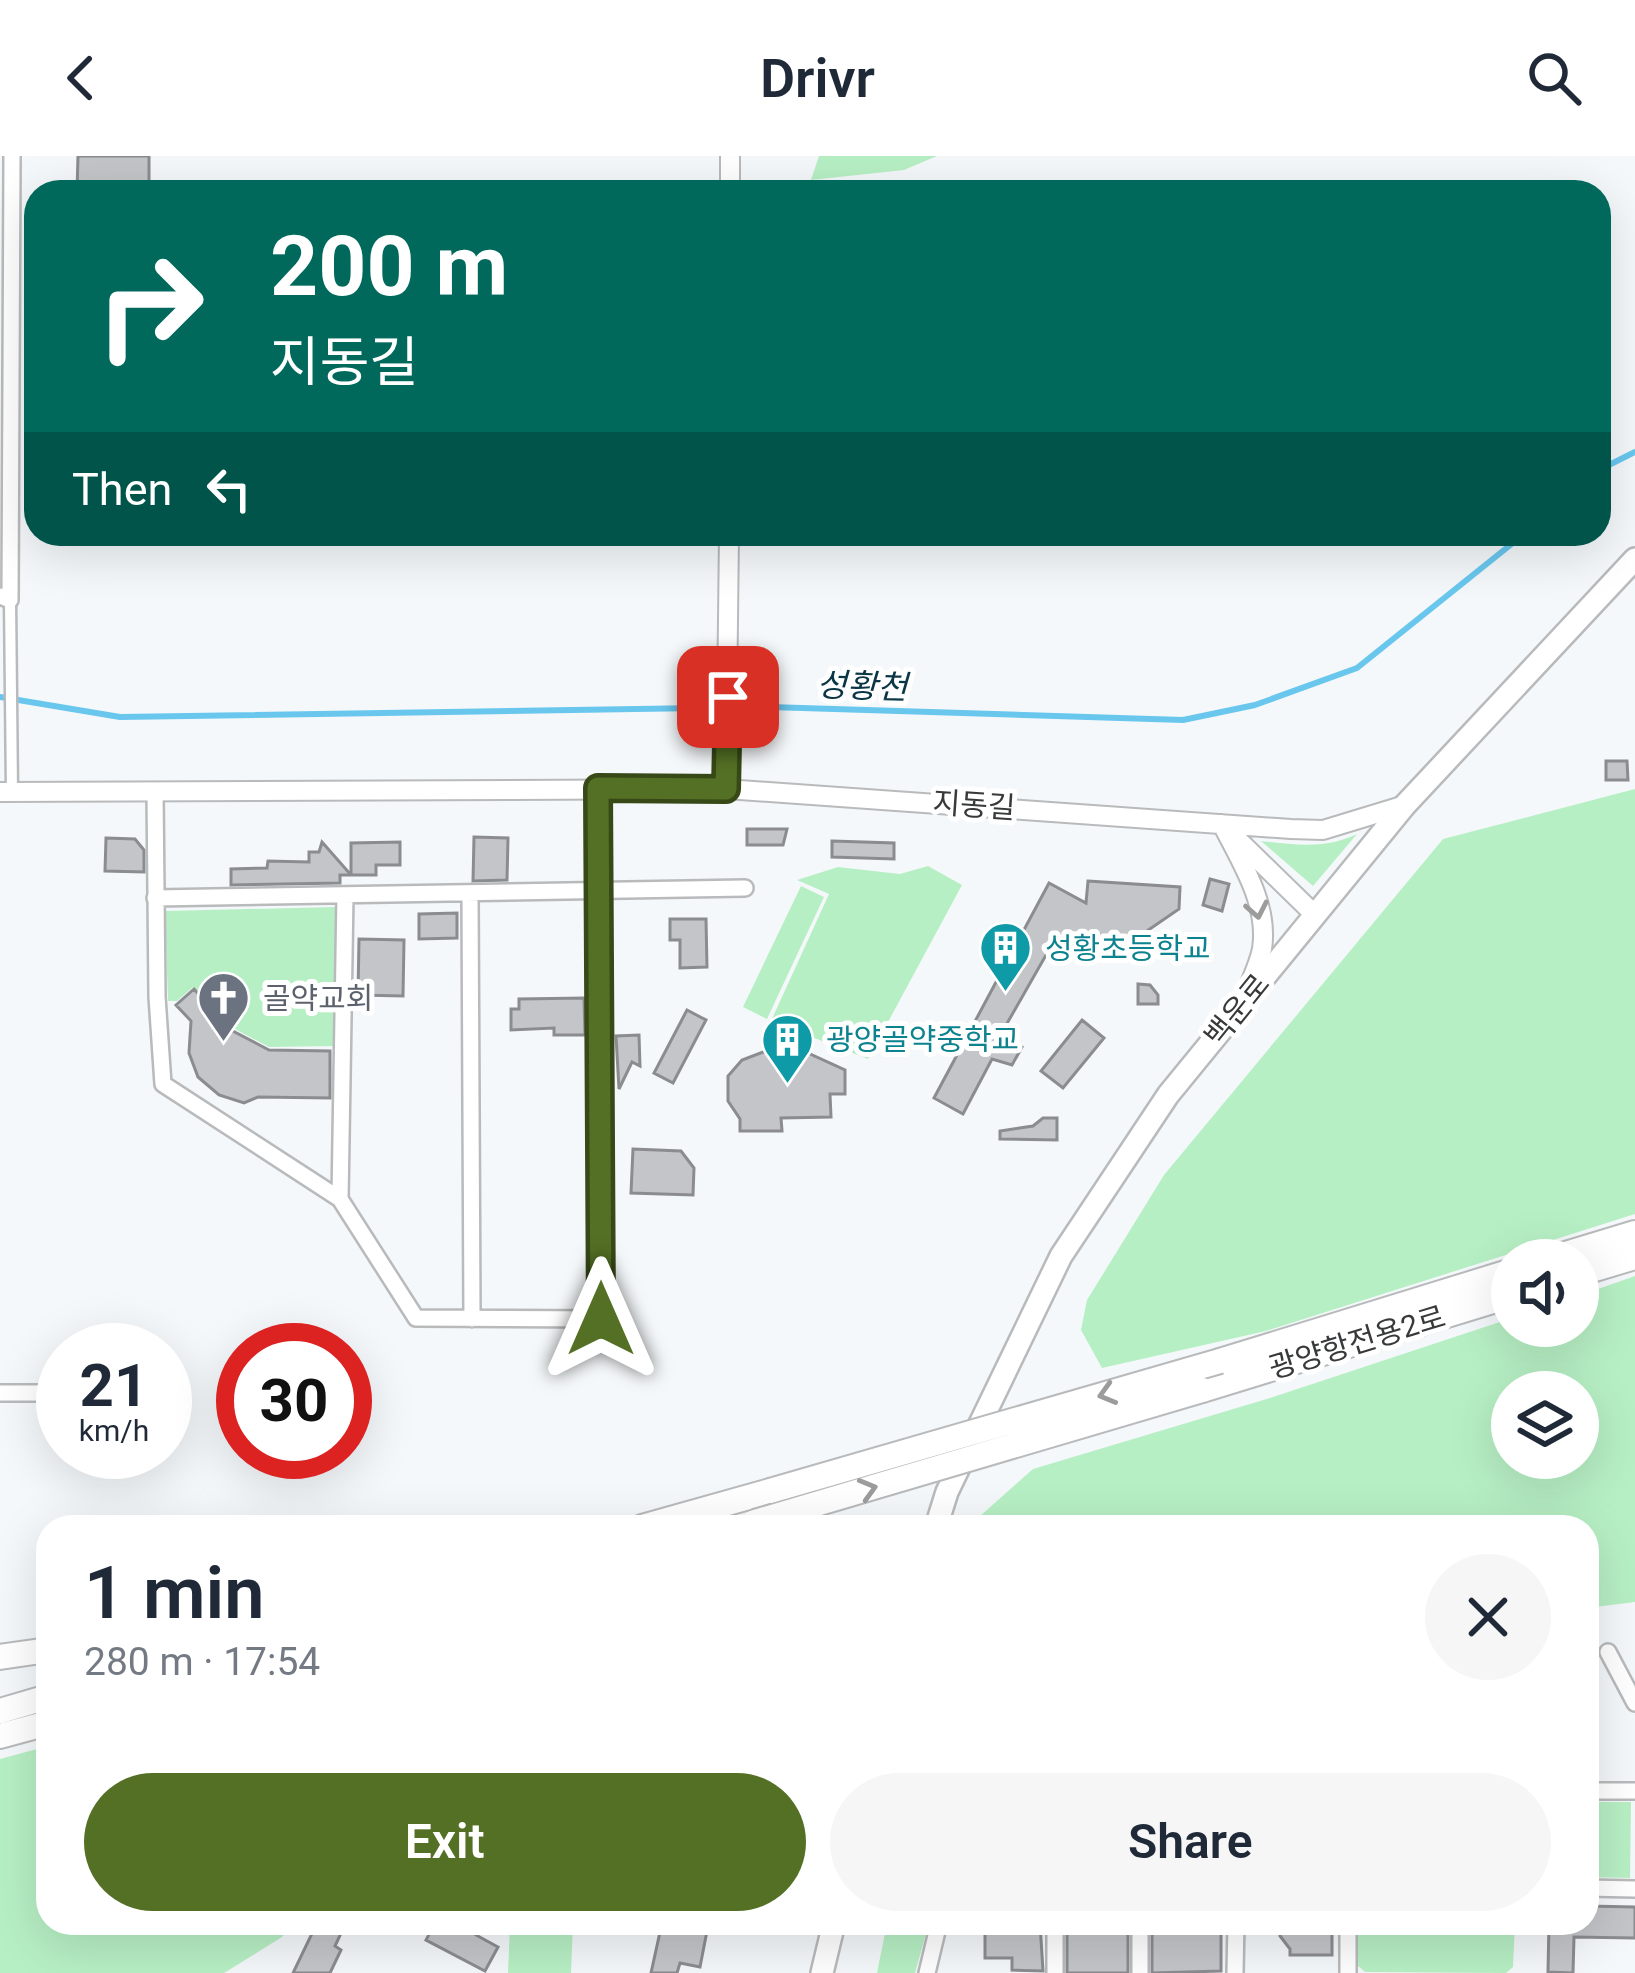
<!DOCTYPE html>
<meta charset="utf-8">
<style>
:root{--surface:#fff;--page:#f6f6f7;--text:#1f2937;--muted:#747a83;--accent:#547024}
body{margin:0;font-family:Roboto,"Noto Sans KR",sans-serif;background:var(--page);color:var(--text);height:100vh;display:flex;flex-direction:column;font-size:45px;white-space:nowrap}
*{box-sizing:border-box;margin:0}
p{font-size:39px;color:var(--muted)}
.icon{flex:none;width:66px;height:66px;fill:none;stroke:currentColor;stroke-width:2;stroke-linecap:round;stroke-linejoin:round}
.map{position:relative;flex:1;overflow:hidden}
.details{position:absolute;left:36px;top:1359px;width:1563px;height:420px;display:flex;flex-direction:column;background:var(--surface);border-radius:36px;box-shadow:0 12px 48px #0002}
.details>*{flex:none}
.guide{position:absolute;left:24px;top:24px;width:1587px;height:366px;border-radius:36px;box-shadow:0 12px 48px #0002;background:#00695c;color:#fff;overflow:hidden}
.fabs{position:absolute;left:1491px;top:1083px;display:grid;gap:24px}
.fabs a{display:grid;place-items:center;width:108px;height:108px;border-radius:50%;background:var(--surface);box-shadow:0 12px 48px #0002;font-size:60px}
.speed{position:absolute;left:36px;top:1167px;display:flex;gap:24px;font-size:60px;font-weight:700;text-align:center}
.speed>*{display:grid;place-content:center;width:156px;height:156px;border-radius:50%;background:var(--surface);box-shadow:0 12px 48px #0002;line-height:1}
.speed small{font-size:30px;font-weight:400}
.speed .limit{border:18px solid #d22;background:#fff;color:#111}
.pin{position:absolute;display:grid;place-items:center;width:102px;height:102px;color:#fff;margin:-51px;border-radius:24px;box-shadow:0 6px 18px #0006}
.me{position:absolute;width:132px;margin:-66px;rotate:0deg;stroke-linejoin:round;filter:drop-shadow(0 0 9px #0008)}
.turn{display:flex;align-items:center;gap:42px;height:252px;padding:0 48px;font-size:54px}
.turn .icon{width:156px;height:156px;stroke-width:2.5}
.turn b{display:block;font-size:84px;line-height:102px}
.then{display:flex;align-items:center;height:114px;padding:0 48px;background:#0003;gap:24px;font-size:45px}
.round{display:grid;place-items:center;flex:none;width:126px;height:126px;border-radius:63px;background:var(--page)}
.headline{display:flex;align-items:center;justify-content:space-between;height:204px;padding:0 48px}
h1{font-size:72px;font-weight:600;line-height:90px}
.button{display:flex;gap:24px;margin-top:auto;padding:24px 48px}
.button a{flex:1;height:138px;border-radius:72px;background:var(--accent);color:#fff;font-size:48px;font-weight:600;line-height:138px;text-align:center}
.button a+a{background:var(--page);color:var(--text)}
header{display:flex;justify-content:space-between;align-items:center;height:156px;padding:0 48px;background:var(--surface);font-size:54px;font-weight:600}
.map>svg:first-child{display:block}
.green{fill:#b7efc4;fill-rule:evenodd}
.lines{fill:none;stroke-linecap:round;stroke-linejoin:round}
.stream{stroke:#69c7ee;stroke-width:6}
.building{fill:#c3c5c8;stroke:#8a8c8f;stroke-width:3}
.pedestrian-casing{stroke:#b8babc;stroke-width:15}
.minor-casing{stroke:#b8babc;stroke-width:20}
.tertiary-casing{stroke:#b8babc;stroke-width:22}
.secondary-casing{stroke:#b8babc;stroke-width:26}
.trunk-casing{stroke:#b8babc;stroke-width:28}
.pedestrian{stroke:#fff;stroke-width:10}
.minor{stroke:#fff;stroke-width:15}
.tertiary{stroke:#fff;stroke-width:18}
.secondary{stroke:#fff;stroke-width:21}
.trunk{stroke:#fff;stroke-width:24}
.trunk-bridge-casing{stroke:#b8babc;stroke-width:28;stroke-linecap:butt}
.trunk-bridge{stroke:#fff;stroke-width:24}
.oneway{stroke:#9c9c9c}
.route-casing{stroke:#374917;stroke-width:30}
.route{stroke:#547024;stroke-width:21}
.labels{text-anchor:middle;dominant-baseline:central;stroke-width:10;stroke-linejoin:round;paint-order:stroke}
.street-label{font-size:30px;fill:#38393a;stroke:#fff}
.culture-label{font-size:30px;fill:#0d838f;stroke:#fff;text-anchor:start}
.worship-label{font-size:30px;fill:#5b616d;stroke:#fff;text-anchor:start}
.water-label{font-size:33px;font-style:italic;fill:#0a3646;stroke:#fff}
</style>
<header><svg class="icon" aria-label="back" viewBox="0 0 24 24"><path d="M15 5l-7 7 7 7"/></svg>Drivr<svg class="icon" aria-label="search" viewBox="0 0 24 24"><circle cx="10" cy="10" r="6"/><path d="M15 15l6 6"/></svg></header>
<div class="map">
<svg width="1635" height="1817" viewBox="0 0 1635 1817">
<rect width="100%" height="100%" fill="#f5f8fa"/>
<path class="green" d="M 819,0 L 937,0 L 904,14 L 811,24 Z
M 1635,633 L 1635,1058 L 1266,1175 L 1102,1212 L 1081,1174 L 1087,1144 L 1164,1019 L 1443,683 Z
M 1357,678 L 1313,730 L 1261,685 C 1295,689 1326,693 1357,678 Z
M 928,710 L 962,729 L 868,903 L 771,865 L 829,738 L 797,724 L 838,711 L 900,718 Z
M 801,730 L 824,741 L 767,863 L 743,851 Z
M 336,751 L 339,890 L 269,891 L 233,872 L 193,831 L 177,845 L 168,845 L 165,755 Z
M 1635,1120 L 1635,1446 L 1587,1452 L 1587,1371 L 976,1371 L 979,1361 L 1033,1313 L 1270,1242 L 1512,1162 L 1512,1170 L 1578,1170 L 1578,1140 ZM 1512,1236 L 1578,1236 L 1578,1302 L 1512,1302 Z
M 48,1590 L 48,1767 L 295,1767 L 282,1781 L 224,1817 L 0,1817 L 0,1603 Z
M 1590,1646 L 1631,1646 L 1630,1722 L 1588,1721 Z
M 510,1767 L 573,1767 L 571,1817 L 508,1817 Z
M 887,1767 L 929,1767 L 915,1817 L 877,1817 Z
M 1358,1767 L 1515,1767 L 1513,1811 L 1506,1817 L 1365,1816 L 1357,1809 Z"/>
<g class="lines">
<path class="stream" d="M 1599,314 L 1635,296
M 0,541 L 120,561 L 770,551 L 1183,564 L 1255,549 L 1357,512 L 1524,378"/>
</g>
<path class="building" d="M 78,0 L 149,0 L 149,36 L 77,36 Z
M 1606,605 L 1627,605 L 1628,624 L 1606,624 Z
M 747,673 L 787,673 L 783,689 L 747,689 Z
M 474,681 L 508,682 L 507,724 L 473,725 Z
M 106,682 L 135,683 L 144,694 L 144,716 L 105,715 Z
M 832,685 L 894,687 L 894,703 L 832,701 Z
M 322,686 L 351,719 L 340,719 L 340,727 L 231,729 L 231,713 L 267,712 L 268,705 L 309,706 L 309,696 L 319,696 Z
M 400,686 L 400,709 L 376,709 L 376,719 L 351,719 L 351,687 Z
M 1210,723 L 1229,728 L 1222,755 L 1203,749 Z
M 1088,725 L 1180,731 L 1179,753 L 1112,799 L 1061,798 L 1050,792 L 1001,878 L 1022,891 L 1012,909 L 992,903 L 963,958 L 934,942 L 1049,727 L 1086,747 Z
M 457,757 L 457,782 L 419,783 L 419,758 Z
M 670,763 L 706,763 L 707,811 L 680,812 L 680,784 L 670,784 Z
M 359,783 L 404,784 L 403,840 L 358,839 Z
M 1138,828 L 1150,829 L 1158,839 L 1158,848 L 1138,848 Z
M 194,833 L 231,874 L 269,894 L 330,895 L 330,942 L 258,941 L 244,947 L 219,939 L 198,921 L 189,897 L 191,865 L 176,849 Z
M 584,842 L 585,879 L 554,879 L 554,872 L 511,874 L 511,853 L 519,853 L 519,843 Z
M 687,854 L 706,864 L 673,927 L 654,917 Z
M 1082,864 L 1104,882 L 1063,932 L 1041,915 Z
M 639,879 L 640,910 L 632,906 L 619,933 L 616,880 Z
M 763,896 L 810,898 L 845,914 L 845,938 L 830,938 L 831,961 L 781,962 L 782,975 L 740,975 L 740,963 L 728,945 L 728,920 L 742,904 Z
M 1043,962 L 1057,962 L 1057,984 L 1000,983 L 1000,975 L 1033,970 Z
M 633,993 L 681,995 L 694,1012 L 693,1039 L 631,1037 Z
M 1587,1750 L 1635,1751 L 1635,1782 L 1574,1781 L 1573,1817 L 1548,1816 L 1549,1767 L 1587,1767 Z
M 317,1767 L 330,1767 L 343,1773 L 335,1790 L 341,1794 L 330,1817 L 293,1817 Z
M 435,1767 L 482,1767 L 476,1779 L 498,1791 L 485,1815 L 426,1784 Z
M 662,1767 L 690,1767 L 689,1771 L 707,1775 L 700,1811 L 680,1807 L 677,1817 L 651,1817 Z
M 1040,1767 L 1043,1815 L 1012,1814 L 1012,1802 L 985,1802 L 985,1768 Z
M 1067,1767 L 1128,1767 L 1128,1817 L 1067,1817 Z
M 1152,1767 L 1221,1767 L 1221,1815 L 1152,1817 Z
M 1280,1767 L 1332,1767 L 1332,1799 L 1290,1799 L 1290,1793 L 1280,1780 Z"/>
<g class="lines">
<defs>
<path id="pedestrian" d="M 10,444 L 12,636"/>
<path id="minor" d="M 0,440 L 10,444 L 12,0
M 155,635 L 157,841 L 163,928 L 340,1043 L 416,1162 L 601,1163 L 598,632
M 470,737 L 472,1163
M 155,742 L 745,732
M 340,1043 L 345,739
M 0,1237 L 63,1237
M 1608,1496 L 1635,1547
M 1587,1635 L 1635,1635
M 1587,1732 L 1635,1733
M 1140,1767 L 1140,1817
M 927,1817 L 939,1767
M 1055,1817 L 1055,1767
M 1235,1817 L 1236,1767
M 1348,1817 L 1348,1767"/>
<path id="tertiary" d="M 730,36 L 730,0
M 726,633 L 729,378
M 0,636 L 726,633 L 1291,673 L 1323,674 L 1405,649
M 1222,668 C 1241,706 1269,748 1262,793 C 1259,808 1251,824 1246,838
M 1236,682 L 1314,758"/>
<path id="secondary" d="M 936,1371 L 947,1336 L 1061,1100 L 1168,939 L 1405,649 L 1635,403
M 822,1817 L 834,1767"/>
<path id="trunk" d="M 1546,1104 L 1635,1077
M 1578,1118 L 1635,1101
M 1220,1205 L 1512,1115
M 1202,1234 L 1512,1139
M 642,1371 L 770,1335
M 0,1501 L 48,1494
M 0,1555 L 48,1541
M 0,1580 L 48,1567"/>
</defs>
<use href="#pedestrian" class="pedestrian-casing"/>
<use href="#minor" class="minor-casing"/>
<use href="#tertiary" class="tertiary-casing"/>
<use href="#secondary" class="secondary-casing"/>
<use href="#trunk" class="trunk-casing"/>
<use href="#pedestrian" class="pedestrian"/>
<use href="#minor" class="minor"/>
<use href="#tertiary" class="tertiary"/>
<use href="#secondary" class="secondary"/>
<use href="#trunk" class="trunk"/>
<defs>
<path id="trunk-bridge" d="M 770,1335 L 1220,1205
M 755,1366 L 1202,1234"/>
</defs>
<use href="#trunk-bridge" class="trunk-bridge-casing"/>
<use href="#trunk-bridge" class="trunk-bridge"/>
</g>
<defs><path id="oneway-chevron" d="M-2-3.5L2.5 0L-2 3.5" fill="none" stroke-width="1.6" stroke-linecap="round" stroke-linejoin="round" transform="scale(3)"/></defs>
<g class="oneway">
<use href="#oneway-chevron" transform="translate(1257 754) rotate(79)"/>
<use href="#oneway-chevron" transform="translate(1107 1238) rotate(164)"/>
<use href="#oneway-chevron" transform="translate(868 1333) rotate(-16)"/>
</g>
<g class="lines">
<defs>
<path id="route" d="M 601,1163 L 598,632 L 726,633 L 728,541"/>
</defs>
<use href="#route" class="route-casing"/>
<use href="#route" class="route"/>
</g>
<defs>
<symbol id="building-pin" viewBox="-11 -11 22 30"><path d="M0 17L-7.5 6A9.5 9.5 0 1 1 7.5 6Z" fill="#0f9aa8" stroke="#fff"/><path d="M-4-6H4V6H1V3H-1V6H-4ZM-2.5-4.3h1.7v1.8h-1.7ZM.8-4.3h1.7v1.8H.8ZM-2.5-1h1.7V.8h-1.7ZM.8-1h1.7V.8H.8Z" fill="#fff"/></symbol>
<symbol id="church-pin" viewBox="-11 -11 22 30"><path d="M0 17L-7.5 6A9.5 9.5 0 1 1 7.5 6Z" fill="#6b7280" stroke="#fff"/><path d="M-1.2-6h2.4v3.5h3.3v2.4h-3.3V6h-2.4V-.1h-3.3v-2.4h3.3Z" fill="#fff"/></symbol>
</defs>
<g fill-rule="evenodd">
<use href="#building-pin" x="976" y="762" width="59" height="81"/>
<use href="#church-pin" x="194" y="812" width="59" height="81"/>
<use href="#building-pin" x="758" y="854" width="59" height="81"/>
</g>
<g class="labels">
<g class="street-label">
<text transform="translate(974 649) rotate(4)">지동길</text>
<text transform="translate(1237 854) rotate(-51)">백운로</text>
<text transform="translate(1357 1186) rotate(-17)">광양항전용2로</text>
</g>
<g class="culture-label">
<text x="1045" y="792">성황초등학교</text>
<text x="826" y="883">광양골약중학교</text>
</g>
<g class="worship-label">
<text x="263" y="842">골약교회</text>
</g>
<g class="water-label">
<text transform="translate(862 530) rotate(2)">성황천</text>
</g>
</g>
</svg>
<div class="fabs">
<a><svg class="icon" aria-label="sound" viewBox="0 0 24 24"><path d="M4 9h4l5-4v14l-5-4H4zM17 9q2 3 0 6"/></svg></a>
<a><svg class="icon" aria-label="layers" viewBox="0 0 24 24"><path d="M12 4l9 5-9 5-9-5zM3 14l9 5 9-5"/></svg></a>
</div>
<div class="speed"><div>21<small>km/h</small></div><div class="limit">30</div></div>
<div class="pin" style="left:728px;top:541px;background:#d93025"><svg class="icon" aria-label="arrive" viewBox="0 0 24 24"><path d="M6 21V4h12l-3 4 3 4H6"/></svg></div>
<svg class="me" style="left:601px;top:1163px" viewBox="-20 -20 40 40"><path d="M0-17L14 15 0 8-14 15z" fill="#547024" stroke="#fff" stroke-width="4"/></svg>
<div class="guide">
<div class="turn"><svg class="icon" aria-label="right" viewBox="0 0 24 24"><path d="M7 20v-9h11M14 6l5 5-5 5"/></svg><div><b>200 m</b>지동길</div></div>
<div class="then">Then<svg class="icon" aria-label="left" viewBox="0 0 24 24"><path d="M17 20v-9H6M10 6l-5 5 5 5"/></svg></div>
</div>
<section class="details">
<div class="headline"><div><h1>1 min</h1><p>280 m · 17:54</p></div><a class="round"><svg class="icon" aria-label="close" viewBox="0 0 24 24"><path d="M6 6l12 12M18 6L6 18"/></svg></a></div>
<div class="button"><a>Exit</a><a>Share</a></div>
</section>
</div>
